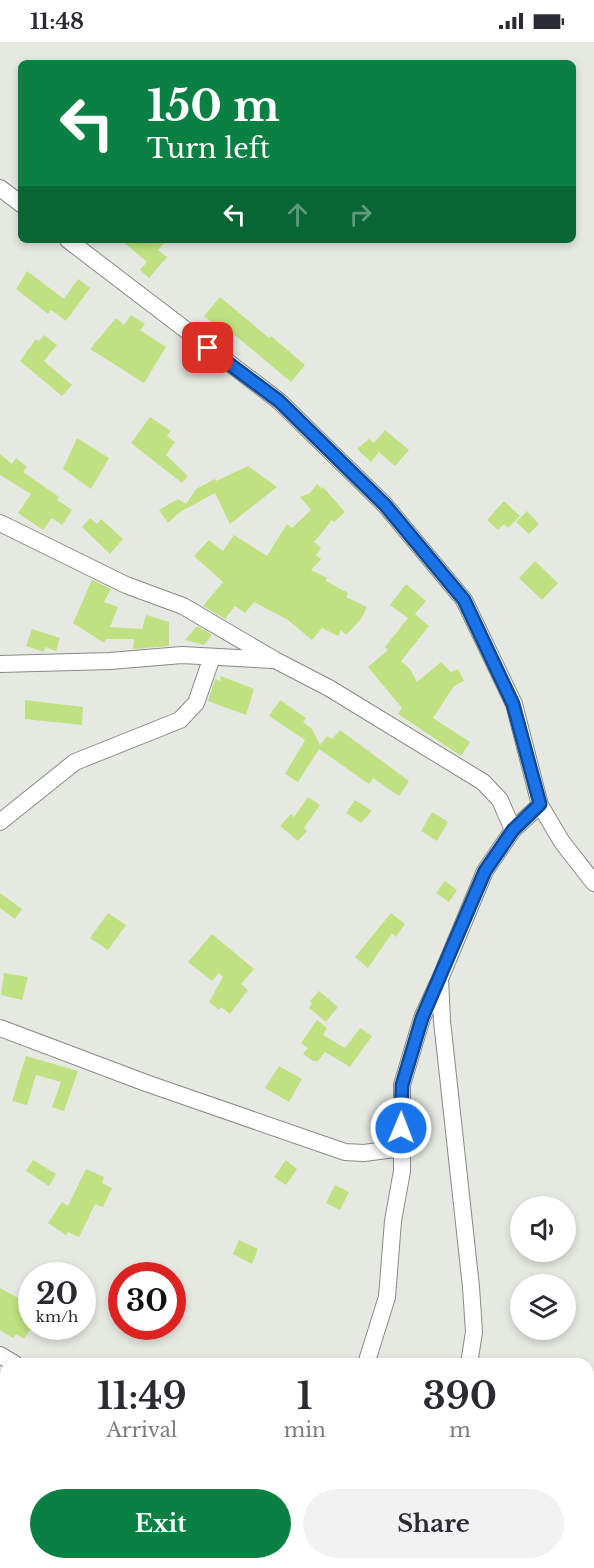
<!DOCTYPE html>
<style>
:root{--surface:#fff;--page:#f2f2f3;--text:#2b2b33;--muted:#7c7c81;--accent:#0b8043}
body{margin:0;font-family:"Libre Baskerville",serif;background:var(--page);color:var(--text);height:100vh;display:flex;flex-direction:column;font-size:22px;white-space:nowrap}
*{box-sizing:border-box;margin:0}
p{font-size:20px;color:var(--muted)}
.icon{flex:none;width:33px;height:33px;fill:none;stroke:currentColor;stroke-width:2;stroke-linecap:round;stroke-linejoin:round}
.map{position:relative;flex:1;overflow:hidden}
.sheet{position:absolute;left:0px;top:1316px;width:594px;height:212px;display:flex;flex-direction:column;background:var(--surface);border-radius:18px 18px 0 0;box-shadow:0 3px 9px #0003}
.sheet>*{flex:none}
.hud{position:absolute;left:18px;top:18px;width:558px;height:183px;border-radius:9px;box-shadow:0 3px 9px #0003;background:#0b8043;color:#fff;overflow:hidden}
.buttons{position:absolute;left:510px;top:1154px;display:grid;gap:12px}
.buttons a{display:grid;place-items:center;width:66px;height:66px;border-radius:50%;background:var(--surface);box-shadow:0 3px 9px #0003;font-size:30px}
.speed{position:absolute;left:18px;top:1220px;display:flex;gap:12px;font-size:30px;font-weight:700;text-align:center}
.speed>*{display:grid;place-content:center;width:78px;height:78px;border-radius:50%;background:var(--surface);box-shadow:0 3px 9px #0003;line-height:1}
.speed small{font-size:15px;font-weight:400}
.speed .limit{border:9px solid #d22;background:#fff;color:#111}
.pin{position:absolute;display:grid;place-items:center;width:51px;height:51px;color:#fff;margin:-26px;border-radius:12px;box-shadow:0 3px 9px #0006}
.me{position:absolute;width:66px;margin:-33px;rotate:1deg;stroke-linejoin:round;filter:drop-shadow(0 0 4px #0008)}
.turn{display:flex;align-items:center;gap:21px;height:126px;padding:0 30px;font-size:27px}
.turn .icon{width:78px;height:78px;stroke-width:2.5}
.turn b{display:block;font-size:42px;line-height:51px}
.lanes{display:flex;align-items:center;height:57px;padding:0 30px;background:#0003;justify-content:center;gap:30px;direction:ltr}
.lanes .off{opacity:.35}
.eta{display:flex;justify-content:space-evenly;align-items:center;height:102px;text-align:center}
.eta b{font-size:36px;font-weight:700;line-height:42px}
.cta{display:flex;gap:12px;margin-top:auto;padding:12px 30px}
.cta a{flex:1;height:69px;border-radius:36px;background:var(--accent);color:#fff;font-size:24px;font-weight:700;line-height:69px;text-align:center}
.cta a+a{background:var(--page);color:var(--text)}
.status{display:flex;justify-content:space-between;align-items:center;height:42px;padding:0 30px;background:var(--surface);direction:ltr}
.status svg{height:16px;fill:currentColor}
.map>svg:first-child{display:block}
.building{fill:#bfe181}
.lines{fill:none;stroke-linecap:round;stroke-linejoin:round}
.street-casing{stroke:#888b85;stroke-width:18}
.street{stroke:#fff;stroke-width:16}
.route-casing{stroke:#114b97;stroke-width:15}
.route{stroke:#1a73e8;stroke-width:10}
</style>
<div class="status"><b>11:48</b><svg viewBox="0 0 49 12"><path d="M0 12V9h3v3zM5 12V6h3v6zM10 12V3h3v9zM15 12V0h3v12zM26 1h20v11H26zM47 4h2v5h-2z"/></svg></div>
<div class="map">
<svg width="594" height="1526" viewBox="0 0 594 1526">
<rect width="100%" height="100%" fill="#e6e9e2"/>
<path class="building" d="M 121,198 L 167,198 L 158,208 L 167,215 L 149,236 L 140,228 L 147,220 Z
M 27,229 L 64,257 L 78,237 L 90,246 L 66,279 L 51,268 L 48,272 L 16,247 Z
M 220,255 L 269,296 L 271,294 L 305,323 L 291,340 L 230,289 L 227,293 L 204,274 Z
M 131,273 L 145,282 L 140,288 L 166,305 L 144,341 L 90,307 L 116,276 L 124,283 Z
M 44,293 L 57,303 L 44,319 L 72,343 L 62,354 L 20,319 L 36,297 L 39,299 Z
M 150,375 L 171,389 L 167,394 L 175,400 L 166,413 L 188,434 L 182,441 L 131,401 Z
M 385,388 L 409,408 L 395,424 L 379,410 L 371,420 L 357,407 L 369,397 L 374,401 Z
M 77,396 L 109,416 L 91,447 L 63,427 Z
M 0,412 L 12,422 L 16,416 L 27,425 L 23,430 L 59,455 L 57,458 L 72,468 L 62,483 L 52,476 L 43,488 L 18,471 L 31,452 L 0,433 Z
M 248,424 L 277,445 L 230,482 L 215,451 L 180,470 L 168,481 L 159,468 L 178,457 L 186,462 L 196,447 L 215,437 L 216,439 Z
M 317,442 L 322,447 L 323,445 L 345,470 L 334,480 L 332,478 L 314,500 L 321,506 L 316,513 L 321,517 L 311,528 L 327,536 L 326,539 L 348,551 L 346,555 L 367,565 L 361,577 L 346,593 L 341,588 L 338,594 L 322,586 L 312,598 L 288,578 L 254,560 L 245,571 L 235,564 L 225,577 L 203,564 L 223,540 L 194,514 L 209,498 L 223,509 L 234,493 L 267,514 L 287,482 L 292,486 L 311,468 L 300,455 L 310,451 Z
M 504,459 L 520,474 L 508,486 L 504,482 L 498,488 L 487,478 Z
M 527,469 L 539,482 L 529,492 L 516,480 Z
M 90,476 L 97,482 L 101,477 L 123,497 L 110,512 L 82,485 Z
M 535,519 L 558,541 L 542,558 L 519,536 Z
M 92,538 L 111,547 L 104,560 L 118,565 L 110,585 L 142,587 L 146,573 L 169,580 L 169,604 L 133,607 L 134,597 L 106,597 L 104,601 L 73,581 Z
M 406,542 L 426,559 L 415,572 L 429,584 L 401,619 L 410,627 L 417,640 L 441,620 L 451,630 L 458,627 L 464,639 L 454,644 L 433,676 L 470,700 L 461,714 L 398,672 L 402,666 L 368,625 L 388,608 L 385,605 L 408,576 L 390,563 Z
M 197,584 L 212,593 L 204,603 L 185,598 Z
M 32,587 L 60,596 L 56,609 L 45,605 L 44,610 L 26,604 Z
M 221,634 L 254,647 L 246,673 L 208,659 L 215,637 L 220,639 Z
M 25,658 L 83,665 L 82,683 L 25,677 Z
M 280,658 L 306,676 L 303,680 L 312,687 L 320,703 L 327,694 L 332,697 L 340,688 L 409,739 L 399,754 L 373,736 L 369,742 L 319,707 L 298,740 L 285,732 L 305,698 L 269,674 Z
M 308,755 L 320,763 L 304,786 L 307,789 L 298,799 L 280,784 L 291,772 L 294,775 Z
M 355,758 L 372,769 L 361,781 L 346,771 Z
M 432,770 L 448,780 L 437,799 L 421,789 Z
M 445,839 L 457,848 L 449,860 L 436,851 Z
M 0,851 L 22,867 L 15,877 L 0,866 Z
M 108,871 L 126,883 L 108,908 L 90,896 Z
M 391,871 L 405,882 L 396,895 L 392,891 L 368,926 L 355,915 Z
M 212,892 L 254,927 L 241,942 L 248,948 L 230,972 L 221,965 L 219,968 L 209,960 L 223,935 L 219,931 L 212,939 L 188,920 Z
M 4,931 L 28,935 L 22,958 L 1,953 Z
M 319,949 L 338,965 L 326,980 L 309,966 L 312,961 L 310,959 Z
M 317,978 L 327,986 L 323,993 L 345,1006 L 360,986 L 372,994 L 350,1025 L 325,1010 L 318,1019 L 313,1019 L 303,1012 L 308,1006 L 301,1001 Z
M 26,1014 L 78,1029 L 64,1069 L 52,1065 L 61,1040 L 36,1033 L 27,1063 L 12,1059 Z
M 279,1024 L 302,1037 L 289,1060 L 265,1046 Z
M 33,1118 L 56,1132 L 49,1144 L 26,1129 Z
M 286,1118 L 297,1127 L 286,1143 L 274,1135 Z
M 86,1127 L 104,1135 L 102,1141 L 112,1146 L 103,1165 L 95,1162 L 79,1195 L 68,1190 L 66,1193 L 48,1181 L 62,1160 L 68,1164 Z
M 335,1143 L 349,1150 L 340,1168 L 326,1161 Z
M 239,1198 L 258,1207 L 252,1222 L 233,1212 Z
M 0,1246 L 32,1264 L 32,1285 L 24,1297 L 16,1292 L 13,1296 L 0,1288 Z"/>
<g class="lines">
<defs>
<path id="street" d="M 0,146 L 21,162
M 68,198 L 279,359 L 385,463 L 464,558 L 514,662 L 540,763 L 562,800 L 594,841
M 0,481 L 126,543 L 183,564 L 275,618 L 329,646 L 483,740 L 500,758 L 513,788
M 0,622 L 110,619 L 182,613 L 272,618
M 0,780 L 75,720 L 180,678 L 196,661 L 212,615
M 0,986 L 146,1041 L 345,1110 L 364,1111 L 402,1106
M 0,1313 L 15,1322
M 366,1322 L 387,1255 L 393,1179 L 402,1129 L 402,1043 L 422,976 L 438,941
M 469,1322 L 474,1290 L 471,1245 L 442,979 L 440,937 L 485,829 L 513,788 L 540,763
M 588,1499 L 594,1498
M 349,1521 L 366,1526
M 322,1526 L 322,1521
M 421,1526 L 423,1521
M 462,1526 L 483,1521"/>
</defs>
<use href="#street" class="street-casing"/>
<use href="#street" class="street"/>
</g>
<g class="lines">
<defs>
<path id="route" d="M 208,306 L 279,359 L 385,463 L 464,558 L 513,662 L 540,762 L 513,788 L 485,829 L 422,976 L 402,1043 L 401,1086"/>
</defs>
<use href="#route" class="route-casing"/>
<use href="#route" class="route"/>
</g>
</svg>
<div class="buttons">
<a><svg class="icon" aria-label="sound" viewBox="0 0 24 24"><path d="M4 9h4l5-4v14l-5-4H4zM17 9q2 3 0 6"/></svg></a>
<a><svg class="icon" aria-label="layers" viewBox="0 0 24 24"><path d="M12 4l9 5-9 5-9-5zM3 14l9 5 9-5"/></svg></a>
</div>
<div class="speed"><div>20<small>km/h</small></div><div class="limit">30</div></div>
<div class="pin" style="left:208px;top:306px;background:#d93025"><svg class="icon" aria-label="arrive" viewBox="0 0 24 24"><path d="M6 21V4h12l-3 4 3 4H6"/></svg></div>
<svg class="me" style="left:401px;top:1086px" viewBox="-20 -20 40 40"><circle r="17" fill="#1a73e8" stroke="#fff" stroke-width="3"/><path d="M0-11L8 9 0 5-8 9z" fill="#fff"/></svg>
<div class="hud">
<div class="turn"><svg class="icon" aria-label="left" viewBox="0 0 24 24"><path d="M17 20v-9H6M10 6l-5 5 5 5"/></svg><div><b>150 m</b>Turn left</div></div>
<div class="lanes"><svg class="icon" aria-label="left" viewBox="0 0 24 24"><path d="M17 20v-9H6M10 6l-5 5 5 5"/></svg><svg class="icon off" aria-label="ahead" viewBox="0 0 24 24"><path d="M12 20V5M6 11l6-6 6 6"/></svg><svg class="icon off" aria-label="right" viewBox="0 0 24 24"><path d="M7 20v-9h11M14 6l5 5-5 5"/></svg></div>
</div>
<section class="sheet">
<div class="eta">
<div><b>11:49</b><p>Arrival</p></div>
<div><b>1</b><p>min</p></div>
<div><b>390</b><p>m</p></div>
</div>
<div class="cta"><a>Exit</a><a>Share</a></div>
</section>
</div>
